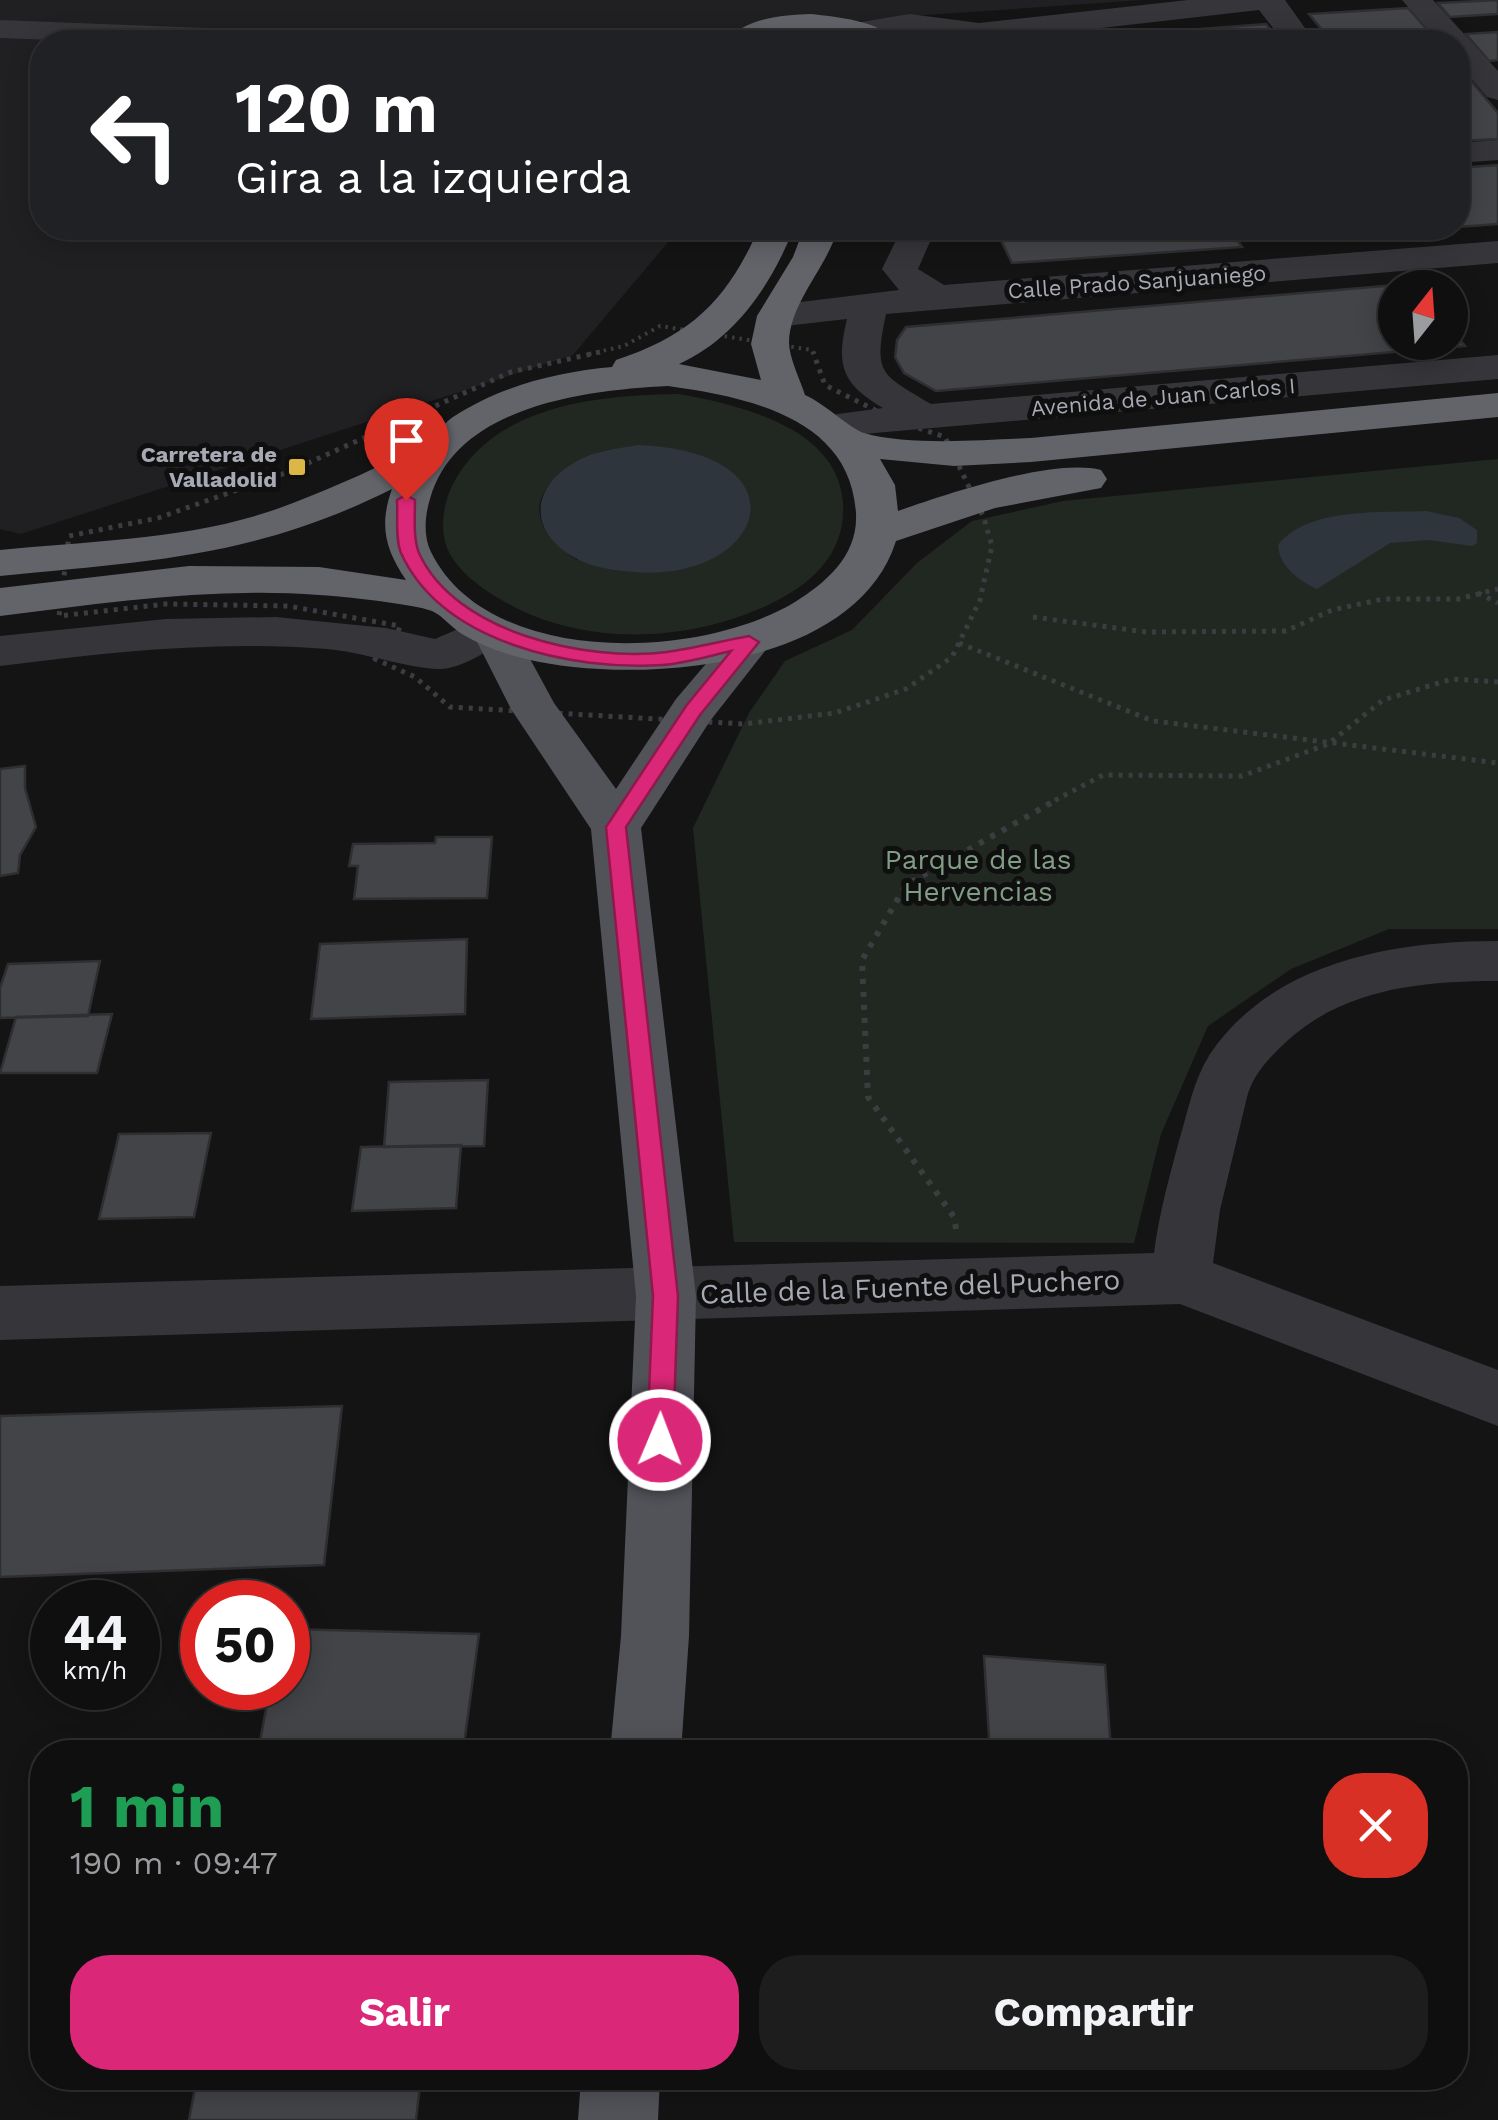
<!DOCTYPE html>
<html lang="es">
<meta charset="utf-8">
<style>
:root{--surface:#0f0f10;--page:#1d1d1e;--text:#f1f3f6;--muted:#9b9c9f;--line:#2f2f30;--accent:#db2777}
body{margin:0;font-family:"Work Sans",sans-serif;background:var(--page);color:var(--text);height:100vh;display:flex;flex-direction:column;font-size:38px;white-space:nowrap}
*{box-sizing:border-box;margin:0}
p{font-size:32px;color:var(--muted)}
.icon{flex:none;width:55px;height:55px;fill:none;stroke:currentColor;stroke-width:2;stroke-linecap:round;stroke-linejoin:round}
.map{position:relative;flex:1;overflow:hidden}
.panel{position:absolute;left:30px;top:1740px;width:1438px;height:350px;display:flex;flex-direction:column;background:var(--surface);border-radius:40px;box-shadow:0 5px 25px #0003,0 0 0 2px var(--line)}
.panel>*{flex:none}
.hud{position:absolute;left:30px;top:30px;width:1440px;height:210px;border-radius:40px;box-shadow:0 5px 25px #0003,0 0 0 2px var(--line);background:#202124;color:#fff;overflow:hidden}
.needle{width:65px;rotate:17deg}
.controls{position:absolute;left:1378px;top:270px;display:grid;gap:20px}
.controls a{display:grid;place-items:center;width:90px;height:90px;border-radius:50%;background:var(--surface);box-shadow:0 5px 25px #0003,0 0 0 2px var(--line);font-size:50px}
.speed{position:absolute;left:30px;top:1580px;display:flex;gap:20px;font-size:50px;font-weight:700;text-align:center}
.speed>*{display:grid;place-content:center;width:130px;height:130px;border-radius:50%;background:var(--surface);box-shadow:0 5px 25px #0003,0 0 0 2px var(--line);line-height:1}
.speed small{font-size:25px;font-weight:400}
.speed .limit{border:15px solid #d22;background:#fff;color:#111}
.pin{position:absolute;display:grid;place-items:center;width:85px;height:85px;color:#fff;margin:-102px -42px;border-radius:50% 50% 50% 0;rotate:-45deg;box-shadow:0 0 10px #0007}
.pin .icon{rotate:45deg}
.me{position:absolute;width:110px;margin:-55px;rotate:1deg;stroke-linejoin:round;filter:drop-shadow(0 0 8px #0008)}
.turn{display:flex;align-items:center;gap:35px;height:210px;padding:0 40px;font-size:45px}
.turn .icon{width:130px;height:130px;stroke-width:2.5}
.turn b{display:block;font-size:70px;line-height:85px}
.round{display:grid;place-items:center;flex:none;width:105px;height:105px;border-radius:40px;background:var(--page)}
.headline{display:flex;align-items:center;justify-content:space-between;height:170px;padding:0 40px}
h1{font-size:60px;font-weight:700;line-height:75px;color:#1e9e55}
.action{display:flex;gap:20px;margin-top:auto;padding:20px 40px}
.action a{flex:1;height:115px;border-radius:40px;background:var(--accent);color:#fff;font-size:40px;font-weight:700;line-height:115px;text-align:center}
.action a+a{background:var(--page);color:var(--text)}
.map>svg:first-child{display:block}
.built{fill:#202022}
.green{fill:#212822;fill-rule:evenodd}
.water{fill:#2f353d}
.building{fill:#434448;stroke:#2f2e31;stroke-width:2.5}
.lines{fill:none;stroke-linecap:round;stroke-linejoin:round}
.path-far2{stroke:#3c3d41;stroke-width:4;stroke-dasharray:2.5 5;stroke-linecap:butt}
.path-far1{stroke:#3c3d41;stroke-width:5;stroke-dasharray:4 6;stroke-linecap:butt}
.path{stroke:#3c3d41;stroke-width:6;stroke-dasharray:5 8;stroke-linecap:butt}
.minor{fill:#36363a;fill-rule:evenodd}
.major{fill:#525359;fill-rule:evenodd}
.highway{fill:#62646a;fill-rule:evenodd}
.route{fill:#db2777;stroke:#8e194d;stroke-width:2.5}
.poi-dot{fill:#dcb746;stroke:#0f0f10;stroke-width:4}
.labels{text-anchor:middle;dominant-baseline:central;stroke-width:10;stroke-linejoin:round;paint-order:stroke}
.far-street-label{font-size:22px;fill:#a7aab4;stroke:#0f0f10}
.far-poi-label{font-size:22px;font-weight:bold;fill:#a7aab4;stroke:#0f0f10;text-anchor:end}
.park-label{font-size:28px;fill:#819d85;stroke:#0f0f10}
.street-label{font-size:28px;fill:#a7aab4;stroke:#0f0f10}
</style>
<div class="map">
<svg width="1498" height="2120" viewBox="0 0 1498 2120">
<rect width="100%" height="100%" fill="#141415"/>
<path class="built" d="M 0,0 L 1143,0 L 898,17 L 738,34 L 730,42 L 42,42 L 42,228 L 680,228 L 573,355 L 21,534 L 0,529 Z"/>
<path class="green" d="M 679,394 C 739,405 838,427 843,503 C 846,554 811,585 768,605 C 685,644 578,647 498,598 C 478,586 454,568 446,545 C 440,526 444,502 452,486 C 492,405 598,395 679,394 ZM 604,451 L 577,560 C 509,514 542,475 604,451 Z
M 1498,459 L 1498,929 L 1389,929 L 1291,969 L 1208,1026 L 1161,1134 L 1134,1243 L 734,1242 L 693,828 L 749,713 L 785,661 L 852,630 L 917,563 L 972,521 L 1063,501 Z"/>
<path class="water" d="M 638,445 C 810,452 766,583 633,572 C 610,570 587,567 567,553 C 529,527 533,488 572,464 C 592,451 616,449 638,445 Z
M 1426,511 L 1459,518 L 1477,530 L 1477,543 L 1472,546 L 1429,540 L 1390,543 L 1317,589 C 1299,581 1279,566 1278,545 C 1307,507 1382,513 1426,511 Z"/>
<path class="building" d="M 1498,0 L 1498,14 L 1450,17 L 1438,3 Z
M 1408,8 L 1438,42 L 1332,42 L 1309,14 Z
M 1266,24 L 1281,42 L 1181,42 L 1173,31 Z
M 1498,32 L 1498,60 L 1489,61 L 1466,34 Z
M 1458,65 L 1498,113 L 1498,139 L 1458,141 Z
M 1498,165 L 1498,224 L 1458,227 L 1458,168 Z
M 995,228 L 1229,228 L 1242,247 L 1012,263 Z
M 1284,228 L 1454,228 L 1293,240 Z
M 1419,283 L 1422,288 L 1395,288 L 1395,342 L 1450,342 L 1450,327 L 1465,346 L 936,391 L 904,373 L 895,357 L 897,340 L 906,327 Z
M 25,766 L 25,788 L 36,827 L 20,855 L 18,873 L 0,876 L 0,769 Z
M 436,837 L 492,837 L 487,898 L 354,899 L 358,866 L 349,866 L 353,844 L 435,843 Z
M 467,939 L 465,1014 L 311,1019 L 320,944 Z
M 100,961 L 88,1016 L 0,1018 L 0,988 L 8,964 Z
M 112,1014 L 97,1073 L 0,1073 L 16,1017 Z
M 488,1080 L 484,1146 L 384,1147 L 389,1082 Z
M 211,1133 L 194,1217 L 99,1219 L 119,1134 Z
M 461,1145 L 456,1208 L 352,1211 L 361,1147 Z
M 342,1406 L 324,1565 L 0,1577 L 0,1416 Z
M 288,1629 L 479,1634 L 463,1752 L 258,1752 L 270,1688 L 288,1688 Z
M 984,1656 L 1105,1665 L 1111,1752 L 990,1752 Z
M 197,2078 L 421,2078 L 416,2120 L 189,2120 Z"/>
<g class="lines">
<path class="path-far2" d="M 589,354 L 624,346 L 660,326 L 812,350 L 814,354"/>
<path class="path-far1" d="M 600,352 L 511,372 L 288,472 L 158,518 L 69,536 L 59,616 L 166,604 L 288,606 L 400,626 L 394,643 L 375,659 L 415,677 L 450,707 L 744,724 L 835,713 L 906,689 L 952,657 L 980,600 L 992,546 L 984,518 L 945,437 L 895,420 L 825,385 L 813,352
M 1478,593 L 1498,603
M 1033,617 L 1146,632 L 1286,631 L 1332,610 L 1383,599 L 1458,599 L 1498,589
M 959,643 L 1153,721 L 1498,763
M 1046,805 L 1103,775 L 1242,776 L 1328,744 L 1383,700 L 1452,679 L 1498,682"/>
<path class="path" d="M 956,1229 L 954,1217 L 868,1097 L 862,960 L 906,885 L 1051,803"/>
<path class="minor" d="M 1188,0 L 1285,0 L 1315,42 L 1284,42 L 1259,10 L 978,42 L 934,42 L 938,36 C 907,32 872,43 848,38 L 844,31 L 848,24 L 910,14 L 979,23 Z
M 1402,0 L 1433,0 L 1498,71 L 1498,100 L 1487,97 L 1458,63 L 1458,42 L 1439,42 Z
M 0,20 L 334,33 L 345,35 L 349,42 L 110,42 L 0,38 Z
M 1498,140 L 1498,160 L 1458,163 L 1458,143 Z
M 902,228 L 936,228 L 918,269 L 944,285 L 1498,241 L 1498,263 L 886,314 C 873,375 881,374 931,404 L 1498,355 L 1498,379 L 829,437 L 815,433 L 809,425 L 815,417 L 883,408 C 841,383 836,365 847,319 L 776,327 L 763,324 L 757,316 L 763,308 L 776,305 L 899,290 L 882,269 Z
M 488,616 L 504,620 L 510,630 C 499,647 460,670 439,669 C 406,668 363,652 327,649 C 217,640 109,652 0,666 L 0,636 L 166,619 L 276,617 L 386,628 L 435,639 Z
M 1498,941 L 1498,981 C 1423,981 1345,988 1287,1041 C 1270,1057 1253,1074 1247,1097 L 1220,1210 L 1213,1263 L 1498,1370 L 1498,1426 L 1180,1304 L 0,1340 L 0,1286 L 1154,1253 C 1159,1214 1169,1178 1179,1141 C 1188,1111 1193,1081 1210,1054 C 1273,961 1394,941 1498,941 Z"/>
<path class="major" d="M 494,618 L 510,622 L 554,703 L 616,789 L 676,699 L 733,632 L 749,627 L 765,632 L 772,642 L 710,721 L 641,828 L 696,1296 L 689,1636 L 681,1752 L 610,1752 L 621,1636 L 636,1296 L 591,829 L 511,709 L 472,632 L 478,622 Z
M 581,2078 L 660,2078 L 658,2120 L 578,2120 Z"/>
<path class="highway" d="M 811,14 C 836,17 880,20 896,42 L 857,42 L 811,33 L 780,35 L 762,42 L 726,42 C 743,18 783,15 811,14 Z
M 759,228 L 794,228 C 771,285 736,338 679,364 L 761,380 L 751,344 L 757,316 L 793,257 L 804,228 L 838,228 C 828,266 790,302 789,342 C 789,358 800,379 805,395 C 824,403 852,430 864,433 C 908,446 985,440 1031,438 L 1498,393 L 1498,417 L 1031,462 L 954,466 L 880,459 L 895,485 L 898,511 C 947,494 1052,458 1101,470 L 1107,479 L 1101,488 L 995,508 L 896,541 C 855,671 634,685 526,659 C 505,654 480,645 462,634 C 452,628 443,616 432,611 C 414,604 341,596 319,595 C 212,587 106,603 0,616 L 0,588 L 189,566 L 319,567 L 406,580 C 385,549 379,525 392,489 C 254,558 149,561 0,576 L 0,550 C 98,540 200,540 293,503 C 336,486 384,466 424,442 C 435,435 443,424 453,417 C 500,386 557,372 612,367 L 616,360 C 692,335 727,300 759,228 ZM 668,386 C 746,397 851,417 856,514 C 858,555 827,582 795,602 C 700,660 488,668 431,552 C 423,536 425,515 430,499 C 456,405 588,390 668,386 Z"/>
</g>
<path class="route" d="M 406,495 L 415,500 C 415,515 413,539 419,553 C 455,633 587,662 667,652 C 694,648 722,641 749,636 L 759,642 L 700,715 L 626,827 L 678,1296 L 673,1440 L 670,1448 L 660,1452 L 651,1448 L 647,1440 L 653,1296 L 606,827 L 686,706 L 731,651 C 709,656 686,663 663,665 C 573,671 442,643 401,553 C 395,539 398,515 397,500 Z"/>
<rect class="poi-dot" x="287" y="457" width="20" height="20" rx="5"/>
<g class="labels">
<g class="far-street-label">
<text transform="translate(1137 282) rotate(-4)">Calle Prado Sanjuaniego</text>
<text transform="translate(1163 397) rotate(-5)">Avenida de Juan Carlos I</text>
</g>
<g class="far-poi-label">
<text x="277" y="454">Carretera de<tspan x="277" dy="25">Valladolid</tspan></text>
</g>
<g class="park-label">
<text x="978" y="859">Parque de las<tspan x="978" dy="32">Hervencias</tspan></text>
</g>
<g class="street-label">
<text transform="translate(910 1287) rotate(-2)">Calle de la Fuente del Puchero</text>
</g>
</g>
</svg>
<div class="controls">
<a><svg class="needle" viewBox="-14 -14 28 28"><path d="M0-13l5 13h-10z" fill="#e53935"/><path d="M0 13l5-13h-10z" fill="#9b9c9f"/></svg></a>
</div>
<div class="speed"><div>44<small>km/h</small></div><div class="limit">50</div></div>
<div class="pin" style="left:406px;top:500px;background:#d93025"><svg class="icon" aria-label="arrive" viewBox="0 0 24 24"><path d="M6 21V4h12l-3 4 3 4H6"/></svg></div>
<svg class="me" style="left:660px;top:1440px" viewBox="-20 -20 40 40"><circle r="17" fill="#db2777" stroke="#fff" stroke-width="3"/><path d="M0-11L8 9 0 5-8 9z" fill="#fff"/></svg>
<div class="hud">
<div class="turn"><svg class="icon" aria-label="left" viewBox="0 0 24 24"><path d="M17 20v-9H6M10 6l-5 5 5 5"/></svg><div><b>120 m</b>Gira a la izquierda</div></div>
</div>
<section class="panel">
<div class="headline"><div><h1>1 min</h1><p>190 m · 09:47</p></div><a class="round" style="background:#d93025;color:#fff"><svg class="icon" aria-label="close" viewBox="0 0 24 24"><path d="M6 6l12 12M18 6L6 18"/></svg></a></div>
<div class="action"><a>Salir</a><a>Compartir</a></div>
</section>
</div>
